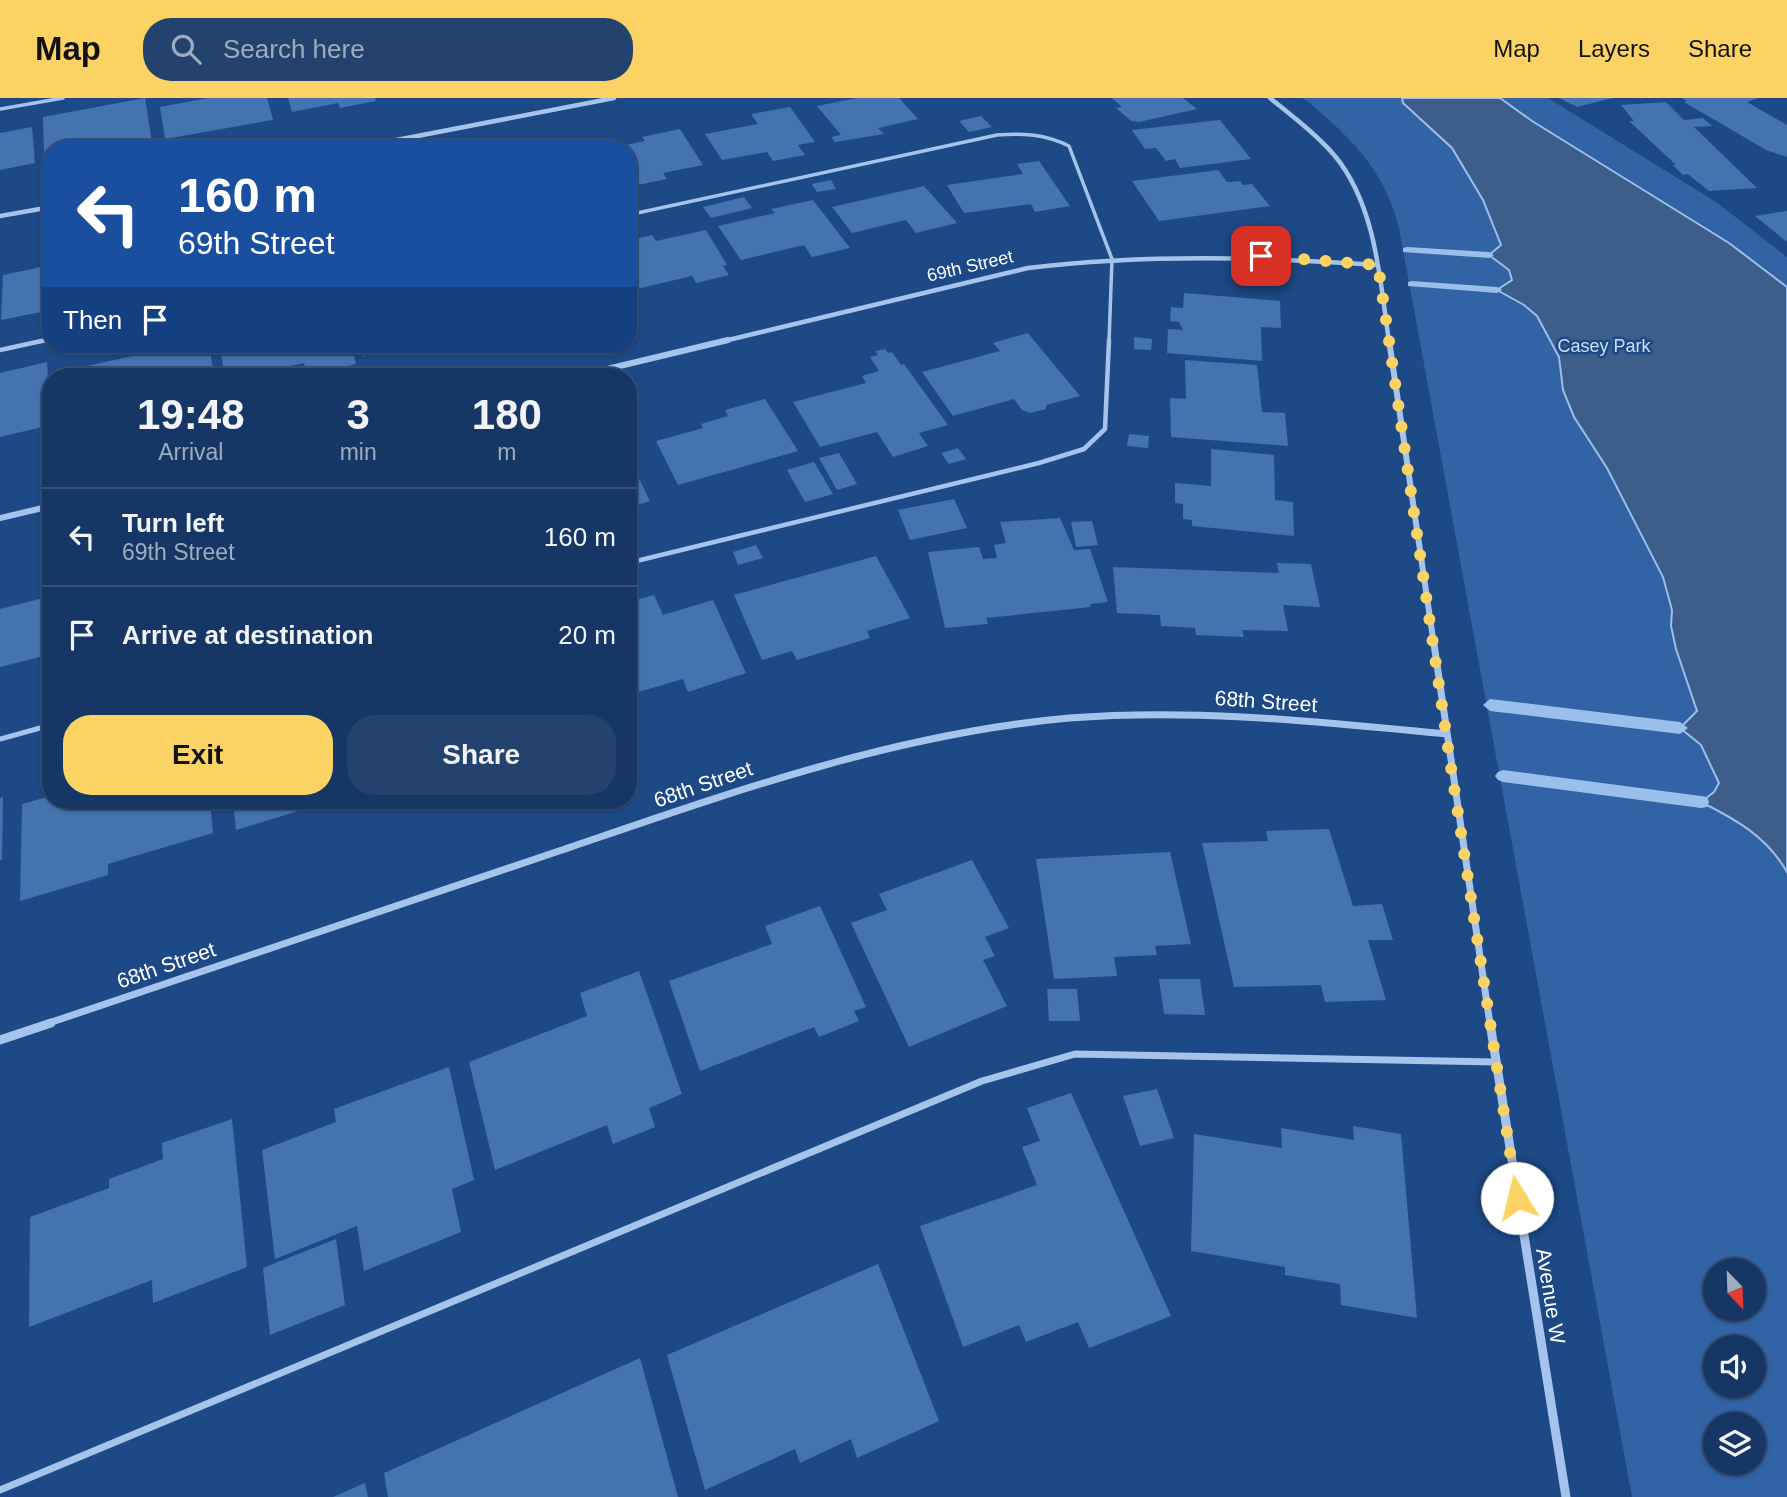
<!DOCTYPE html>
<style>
:root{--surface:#163765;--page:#23426e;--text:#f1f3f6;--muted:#9eacbf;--line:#355179;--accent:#fbd365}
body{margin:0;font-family:Helvetica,sans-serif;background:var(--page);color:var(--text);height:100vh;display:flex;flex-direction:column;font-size:26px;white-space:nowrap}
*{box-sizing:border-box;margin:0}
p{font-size:23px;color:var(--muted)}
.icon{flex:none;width:38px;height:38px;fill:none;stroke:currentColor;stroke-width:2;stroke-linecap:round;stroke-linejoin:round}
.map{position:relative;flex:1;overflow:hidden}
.sheet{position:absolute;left:42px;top:270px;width:595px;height:441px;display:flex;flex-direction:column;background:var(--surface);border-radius:28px;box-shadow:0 2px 5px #0004,0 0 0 2px var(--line)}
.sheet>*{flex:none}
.hud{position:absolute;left:42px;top:42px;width:595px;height:214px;border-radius:28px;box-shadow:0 2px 5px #0004,0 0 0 2px var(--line);background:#1a4fa0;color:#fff;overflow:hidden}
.needle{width:46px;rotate:157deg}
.buttons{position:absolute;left:1703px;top:1160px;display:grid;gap:14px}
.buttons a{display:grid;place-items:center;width:63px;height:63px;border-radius:50%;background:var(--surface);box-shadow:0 2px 5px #0004,0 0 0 2px var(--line);font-size:35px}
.pin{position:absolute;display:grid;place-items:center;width:60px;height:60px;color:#fff;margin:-30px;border-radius:14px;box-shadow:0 4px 10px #0006}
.me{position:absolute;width:77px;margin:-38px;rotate:351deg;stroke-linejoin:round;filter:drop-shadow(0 0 5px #0008)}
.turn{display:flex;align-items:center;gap:24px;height:147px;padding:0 21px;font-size:32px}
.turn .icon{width:91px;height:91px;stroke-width:2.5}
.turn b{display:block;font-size:49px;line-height:60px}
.then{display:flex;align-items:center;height:66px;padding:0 21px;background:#0003;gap:14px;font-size:26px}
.eta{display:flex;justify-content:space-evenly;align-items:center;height:119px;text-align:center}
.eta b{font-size:42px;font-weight:800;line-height:49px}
.button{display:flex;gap:14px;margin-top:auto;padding:14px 21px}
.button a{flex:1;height:80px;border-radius:28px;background:var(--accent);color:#111;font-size:28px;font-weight:800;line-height:80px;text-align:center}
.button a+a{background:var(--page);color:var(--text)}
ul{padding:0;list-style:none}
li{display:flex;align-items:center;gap:21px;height:98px;padding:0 21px;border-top:2px solid var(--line)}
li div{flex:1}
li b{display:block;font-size:26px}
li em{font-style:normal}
header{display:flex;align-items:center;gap:42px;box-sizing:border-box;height:98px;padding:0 35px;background:var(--accent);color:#111}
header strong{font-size:33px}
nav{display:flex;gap:38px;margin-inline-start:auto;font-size:24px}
.search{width:490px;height:63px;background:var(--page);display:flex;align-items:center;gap:18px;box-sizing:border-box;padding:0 24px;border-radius:28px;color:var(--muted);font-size:26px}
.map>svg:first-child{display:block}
.green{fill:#3163a5;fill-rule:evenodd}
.water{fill:#3d5d8a;stroke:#9abfed;stroke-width:2}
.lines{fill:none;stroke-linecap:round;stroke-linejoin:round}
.stream{fill:#9abfed;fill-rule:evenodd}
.building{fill:#4573b0}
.lane-far3{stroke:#a6c4eb;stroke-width:3.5}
.lane-far2{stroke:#a6c4eb;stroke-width:4.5}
.lane-far1{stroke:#a6c4eb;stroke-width:5}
.lane{stroke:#a6c4eb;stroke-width:7}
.street-far3{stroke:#a6c4eb;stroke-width:4.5}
.street-far2{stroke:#a6c4eb;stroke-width:6}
.street-far1{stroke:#a6c4eb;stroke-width:7}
.street{stroke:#a6c4eb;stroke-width:9}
.route{stroke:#fbd365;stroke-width:12;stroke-dasharray:0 21.6}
.labels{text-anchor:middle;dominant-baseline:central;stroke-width:5;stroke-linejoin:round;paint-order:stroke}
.far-street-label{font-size:18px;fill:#fff;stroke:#1d4987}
.far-park-label{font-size:18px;fill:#cbdff8;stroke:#1d4987}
.street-label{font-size:21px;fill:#fff;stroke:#1d4987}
</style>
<header>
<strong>Map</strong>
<div class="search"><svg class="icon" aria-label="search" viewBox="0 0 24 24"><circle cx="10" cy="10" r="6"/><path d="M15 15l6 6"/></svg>Search here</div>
<nav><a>Map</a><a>Layers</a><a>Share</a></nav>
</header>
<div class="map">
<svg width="1787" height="1399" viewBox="0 0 1787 1399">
<rect width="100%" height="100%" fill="#1d4987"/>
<path class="green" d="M 1303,0 L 1548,0 L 1716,104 L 1787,159 L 1787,1399 L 1632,1399 L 1399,130 C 1385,72 1348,36 1303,0 ZM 1715,1172 L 1754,1172 L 1754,1211 L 1715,1211 ZM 1715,1250 L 1754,1250 L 1754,1288 L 1715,1288 ZM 1715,1326 L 1754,1326 L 1754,1365 L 1715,1365 Z"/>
<path class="water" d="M 1402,0 L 1500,0 L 1532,23 L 1729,145 L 1787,189 L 1787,774 C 1767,739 1737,722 1701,704 L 1714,694 L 1719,685 L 1701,647 L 1680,630 L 1697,613 L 1676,551 L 1671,528 L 1672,512 L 1663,479 L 1607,370 L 1574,319 L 1563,292 L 1559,259 L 1537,218 L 1524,207 L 1497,192 L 1512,182 L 1509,172 L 1489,157 L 1501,147 L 1483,102 L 1452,50 L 1403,5 Z"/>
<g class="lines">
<path class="stream" d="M 1407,149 L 1489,154 L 1494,157 L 1489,160 L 1403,154 L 1403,150 Z
M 1412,183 L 1497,189 L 1502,192 L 1497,195 L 1408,188 L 1408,184 Z
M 1490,601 L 1680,624 L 1688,630 L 1680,636 L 1490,613 L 1483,607 Z
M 1503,672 L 1701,698 L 1707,699 L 1709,704 L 1707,709 L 1701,710 L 1503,684 L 1498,682 L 1495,678 L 1498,674 Z"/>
</g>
<path class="building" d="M 145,0 L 152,44 L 113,51 L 112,42 L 66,51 L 51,51 L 51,54 L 44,55 L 43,19 Z
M 208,0 L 267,0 L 273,22 L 165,41 L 160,9 Z
M 288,0 L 375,0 L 376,3 L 340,10 L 338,5 L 292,14 Z
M 857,0 L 899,0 L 918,21 L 878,30 L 884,36 L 835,44 L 831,39 L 841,37 L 817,8 Z
M 1112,0 L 1183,0 L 1197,11 L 1139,24 L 1131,23 L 1116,10 L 1122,9 Z
M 1559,0 L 1613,0 L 1577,9 Z
M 1682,0 L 1758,0 L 1747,4 L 1787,27 L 1787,59 L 1766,52 L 1684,4 L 1687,3 Z
M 1666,4 L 1684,22 L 1703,20 L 1712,28 L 1694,29 L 1757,90 L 1709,93 L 1688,76 L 1683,77 L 1673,67 L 1676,67 L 1629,23 L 1634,23 L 1621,7 Z
M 790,9 L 815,44 L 798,47 L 805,57 L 773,63 L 767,54 L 722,62 L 705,36 L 758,26 L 751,16 Z
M 981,18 L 992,29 L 969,34 L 959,23 Z
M 1220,22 L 1251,61 L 1180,70 L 1175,61 L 1166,63 L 1156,50 L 1145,51 L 1132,32 Z
M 32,29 L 35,65 L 0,72 L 0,35 Z
M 680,31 L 703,67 L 663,75 L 667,81 L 628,89 L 628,51 L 612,50 L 645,43 L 642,39 Z
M 1039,63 L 1070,108 L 1035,114 L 1031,106 L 964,115 L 947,87 L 1023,76 L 1017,66 Z
M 1218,72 L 1227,84 L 1240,83 L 1243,87 L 1252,86 L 1270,108 L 1159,123 L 1132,83 Z
M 831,82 L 836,91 L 817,94 L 812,86 Z
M 924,88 L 957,125 L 916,135 L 906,122 L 852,135 L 832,109 Z
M 744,99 L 752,110 L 711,120 L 703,109 Z
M 813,102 L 850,150 L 812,159 L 804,147 L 741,162 L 718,128 L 775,115 L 771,111 Z
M 1787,113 L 1787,144 L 1755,118 Z
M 706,132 L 727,167 L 723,168 L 729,177 L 696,185 L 692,178 L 632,192 L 628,184 L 628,143 L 652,137 L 656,143 Z
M 51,167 L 51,212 L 1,222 L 3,177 Z
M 1184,195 L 1280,203 L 1281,230 L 1261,229 L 1262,263 L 1167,255 L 1168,231 L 1183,232 L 1179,224 L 1170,223 L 1171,209 L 1183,210 Z
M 1028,235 L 1080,298 L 1046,307 L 1046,311 L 1030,315 L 1022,312 L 1014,301 L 953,318 L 922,274 L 1000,253 L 993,245 Z
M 1134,239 L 1152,241 L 1151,252 L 1134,251 Z
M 184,247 L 209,247 L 214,278 L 82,278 L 82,269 Z
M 219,247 L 351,247 L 356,266 L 307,278 L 304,265 L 240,278 L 225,278 Z
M 360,247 L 432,247 L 432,248 L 393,257 L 392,252 L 363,259 Z
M 885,251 L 888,255 L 892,254 L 901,267 L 904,266 L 948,327 L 919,335 L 928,348 L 893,359 L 877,334 L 820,349 L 793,304 L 866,285 L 862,278 L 879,273 L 870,259 L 878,257 L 875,253 Z
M 1185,262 L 1257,267 L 1262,314 L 1285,315 L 1288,348 L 1171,339 L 1170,300 L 1186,301 Z
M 47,264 L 48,280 L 51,280 L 51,327 L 0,339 L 0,275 Z
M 765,301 L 798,353 L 678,387 L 656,343 L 703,330 L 701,326 L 728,318 L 725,312 Z
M 1129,336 L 1149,338 L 1148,350 L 1127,348 Z
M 958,350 L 966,361 L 949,366 L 941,355 Z
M 1211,351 L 1274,357 L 1275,402 L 1293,404 L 1294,438 L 1192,428 L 1192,422 L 1183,421 L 1183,406 L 1175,405 L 1175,385 L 1211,388 Z
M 839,355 L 857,386 L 837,392 L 819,360 Z
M 628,358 L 650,403 L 634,408 L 639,418 L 628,421 Z
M 814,364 L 833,396 L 805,404 L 787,372 Z
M 954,401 L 967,430 L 910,442 L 898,412 Z
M 1060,420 L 1074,452 L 1090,451 L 1108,504 L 1090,506 L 1091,509 L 986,520 L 988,526 L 945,530 L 928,454 L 979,449 L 983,461 L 997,460 L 994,447 L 1006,445 L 1000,424 Z
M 1092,423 L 1098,447 L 1076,449 L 1071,424 Z
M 756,447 L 763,460 L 738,467 L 733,454 Z
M 876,458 L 910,520 L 867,533 L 870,540 L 797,562 L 792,553 L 762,562 L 734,497 Z
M 1277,465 L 1311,466 L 1320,509 L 1283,507 L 1288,533 L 1242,532 L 1244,539 L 1196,537 L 1195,530 L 1161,528 L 1160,517 L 1117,515 L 1113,469 L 1279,475 Z
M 654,497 L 663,517 L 713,502 L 746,575 L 688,594 L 683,581 L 628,597 L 628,504 Z
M 51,498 L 51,556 L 0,569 L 0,511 Z
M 51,698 L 51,702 L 210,702 L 213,735 L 108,766 L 108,777 L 20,803 L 22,706 Z
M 3,699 L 2,762 L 0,762 L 0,700 Z
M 233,702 L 335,702 L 236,732 Z
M 1329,731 L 1353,808 L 1382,806 L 1393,842 L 1368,842 L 1386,902 L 1325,904 L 1321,887 L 1234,889 L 1202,745 L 1268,743 L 1266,733 Z
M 1170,754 L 1191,846 L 1155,848 L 1157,857 L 1114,859 L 1117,878 L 1054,881 L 1036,761 Z
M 972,762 L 1009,830 L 985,839 L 995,858 L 983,862 L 1007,908 L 909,949 L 851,825 L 887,812 L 879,796 Z
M 820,808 L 866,909 L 854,913 L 859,923 L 819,939 L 814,929 L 700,973 L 669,883 L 772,846 L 765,828 Z
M 639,873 L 682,996 L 649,1010 L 655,1029 L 613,1046 L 607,1027 L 495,1072 L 469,964 L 587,918 L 580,895 Z
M 1159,881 L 1200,881 L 1205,917 L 1164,916 Z
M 1047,891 L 1077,891 L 1080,923 L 1049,923 Z
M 449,969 L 474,1082 L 452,1091 L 461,1134 L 364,1173 L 357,1128 L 275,1161 L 262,1052 L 336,1024 L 334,1011 Z
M 1157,991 L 1174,1040 L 1140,1048 L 1123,998 Z
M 1071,995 L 1171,1218 L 1089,1250 L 1078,1224 L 1026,1244 L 1019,1227 L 963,1249 L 920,1128 L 1037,1087 L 1022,1049 L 1040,1043 L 1027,1010 Z
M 232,1021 L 247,1169 L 153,1205 L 152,1182 L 29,1229 L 30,1119 L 109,1090 L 109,1081 L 163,1061 L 162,1045 Z
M 1353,1028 L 1401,1036 L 1417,1220 L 1341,1207 L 1340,1186 L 1285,1177 L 1285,1169 L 1191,1153 L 1194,1036 L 1282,1050 L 1281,1030 L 1354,1042 Z
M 336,1141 L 345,1207 L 270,1237 L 263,1170 Z
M 878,1166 L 939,1323 L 857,1360 L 851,1341 L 800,1365 L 795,1351 L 705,1392 L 667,1257 Z
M 640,1260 L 678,1399 L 388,1399 L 384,1375 Z
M 365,1385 L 368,1399 L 333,1399 Z"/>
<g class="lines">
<path class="lane-far3" d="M 0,11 L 63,0
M 628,117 L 997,37 C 1023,35 1045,36 1069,48 L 1112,161 L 1109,244
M 38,244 L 51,241"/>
<path class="lane-far2" d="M 0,252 L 46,242
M 628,465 L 1039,365 L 1084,351 L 1105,331 L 1109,242"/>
<path class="lane-far1" d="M 0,641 L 51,627"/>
<path class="lane" d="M 0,1392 L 982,983 L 1075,956 L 1496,964"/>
<path class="street-far3" d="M 1270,0 C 1292,18 1316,36 1335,58 C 1376,108 1380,182 1389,244
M 350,51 L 614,0
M 0,118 L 51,109
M 720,244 L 1028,170 C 1145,156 1261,159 1378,167"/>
<path class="street-far2" d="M 1389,242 L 1434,547
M 578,278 L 728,242
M 0,420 L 51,408"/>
<path class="street-far1" d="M 1434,546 L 1490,926
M 46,926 C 216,869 386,811 556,754 C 724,697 891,636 1069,620 C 1195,610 1320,624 1446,636"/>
<path class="street" d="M 1490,925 L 1566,1399
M 0,942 L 51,925"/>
</g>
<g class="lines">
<path class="route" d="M 1261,158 L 1378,167 L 1450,663 L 1517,1100"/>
</g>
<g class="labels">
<g class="far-street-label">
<text transform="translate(970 168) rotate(-13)">69th Street</text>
</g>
<g class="far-park-label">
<text x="1604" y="248">Casey Park</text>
</g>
<g class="street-label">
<text transform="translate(1266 603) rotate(4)">68th Street</text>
<text transform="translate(703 686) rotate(-19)">68th Street</text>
<text transform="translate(166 867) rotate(-19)">68th Street</text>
<text transform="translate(1551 1198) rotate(81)">Avenue W</text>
</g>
</g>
</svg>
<div class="buttons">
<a><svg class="needle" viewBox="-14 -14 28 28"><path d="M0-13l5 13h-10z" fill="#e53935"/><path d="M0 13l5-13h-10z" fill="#9eacbf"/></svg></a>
<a><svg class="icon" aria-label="sound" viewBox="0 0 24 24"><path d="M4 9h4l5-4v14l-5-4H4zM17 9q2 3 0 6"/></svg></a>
<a><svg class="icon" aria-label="layers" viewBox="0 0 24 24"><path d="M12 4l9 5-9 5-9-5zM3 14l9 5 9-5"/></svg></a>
</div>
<div class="pin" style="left:1261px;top:158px;background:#d93025"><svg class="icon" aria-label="arrive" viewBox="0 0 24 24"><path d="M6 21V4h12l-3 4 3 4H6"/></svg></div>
<svg class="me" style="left:1517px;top:1100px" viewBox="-20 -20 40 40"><circle r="19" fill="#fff"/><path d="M0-13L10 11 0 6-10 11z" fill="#fbd365"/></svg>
<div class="hud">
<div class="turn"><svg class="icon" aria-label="left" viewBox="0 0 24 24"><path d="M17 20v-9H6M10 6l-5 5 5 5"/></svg><div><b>160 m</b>69th Street</div></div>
<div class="then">Then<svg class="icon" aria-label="arrive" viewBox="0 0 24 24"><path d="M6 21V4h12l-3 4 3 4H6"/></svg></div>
</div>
<section class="sheet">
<div class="eta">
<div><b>19:48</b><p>Arrival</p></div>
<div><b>3</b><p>min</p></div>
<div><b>180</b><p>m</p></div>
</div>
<ul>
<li><svg class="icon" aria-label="left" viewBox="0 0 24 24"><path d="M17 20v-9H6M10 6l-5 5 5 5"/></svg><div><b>Turn left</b><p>69th Street</p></div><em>160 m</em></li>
<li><svg class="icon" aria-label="arrive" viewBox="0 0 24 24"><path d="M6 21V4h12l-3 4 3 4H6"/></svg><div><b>Arrive at destination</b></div><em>20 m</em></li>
</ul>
<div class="button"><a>Exit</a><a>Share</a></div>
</section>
</div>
